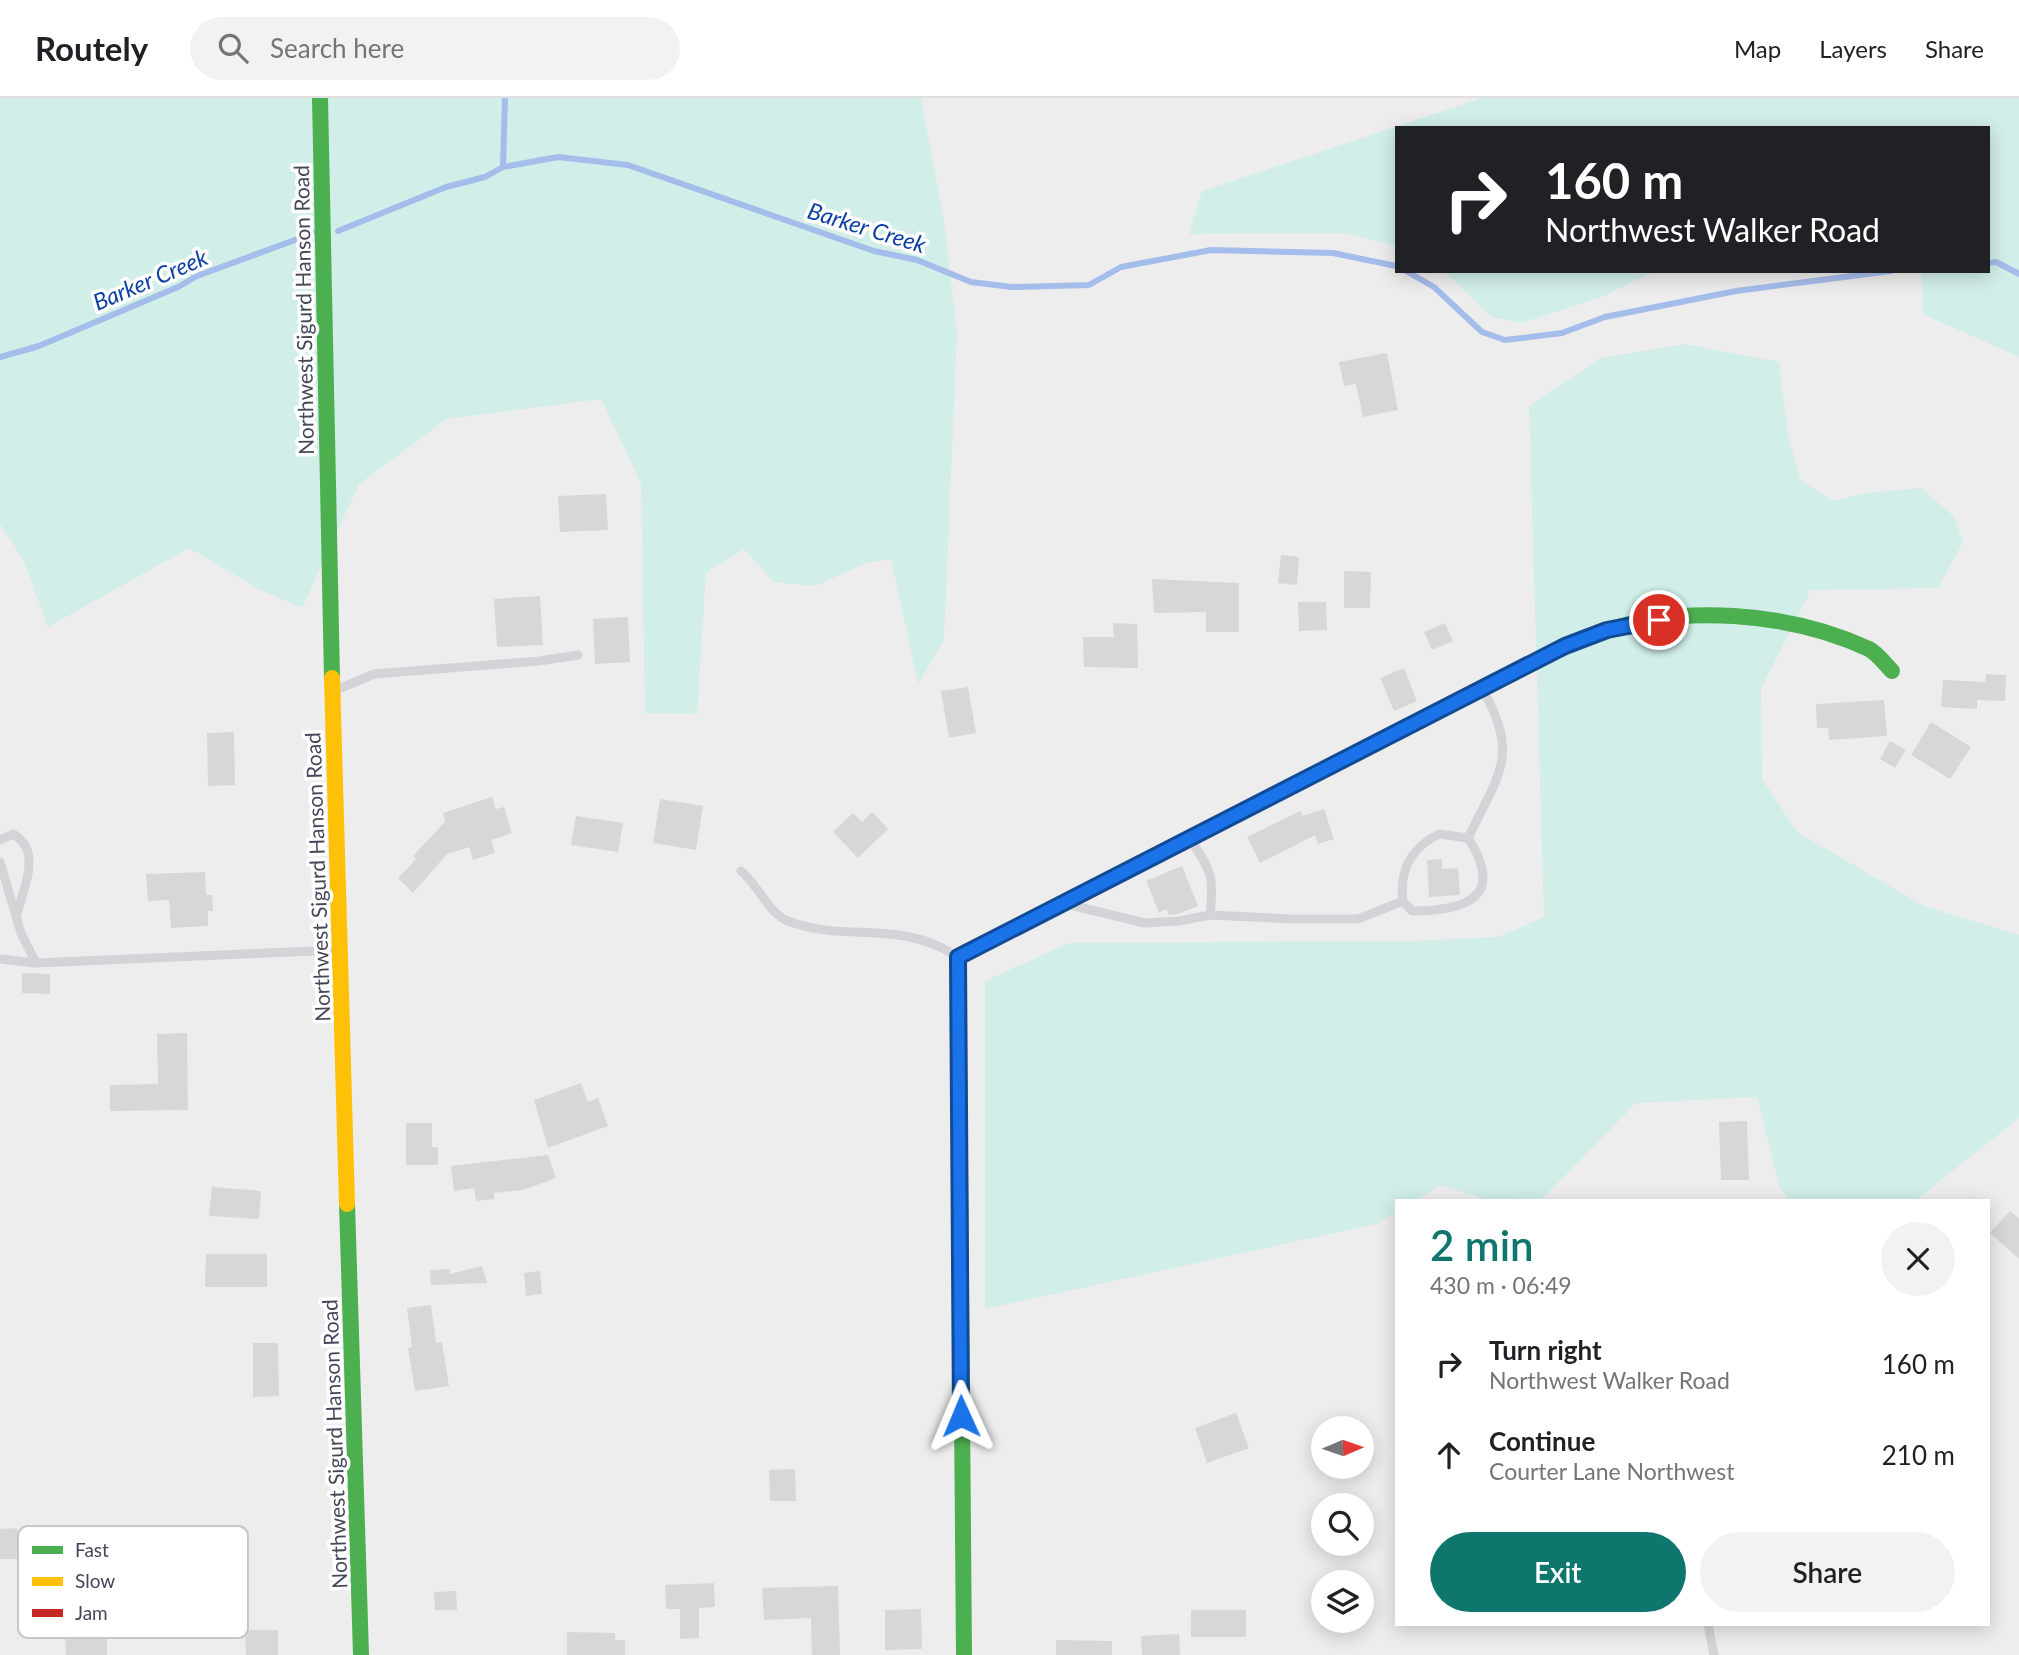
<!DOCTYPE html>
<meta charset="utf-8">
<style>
:root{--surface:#fff;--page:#f2f2f2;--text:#202124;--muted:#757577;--line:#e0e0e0;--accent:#0f766e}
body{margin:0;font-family:Lato,sans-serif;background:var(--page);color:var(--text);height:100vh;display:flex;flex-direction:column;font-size:26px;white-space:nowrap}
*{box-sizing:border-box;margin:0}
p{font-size:23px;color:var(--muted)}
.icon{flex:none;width:38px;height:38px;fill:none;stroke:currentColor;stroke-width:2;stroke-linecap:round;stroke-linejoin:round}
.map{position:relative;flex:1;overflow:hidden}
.side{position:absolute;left:1395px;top:1101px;width:595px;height:427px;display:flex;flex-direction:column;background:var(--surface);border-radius:0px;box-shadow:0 4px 18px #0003}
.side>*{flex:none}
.banner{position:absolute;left:1395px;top:28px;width:595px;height:147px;border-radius:0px;box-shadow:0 4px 18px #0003;background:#202124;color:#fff;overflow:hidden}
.needle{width:46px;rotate:88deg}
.controls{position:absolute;left:1311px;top:1318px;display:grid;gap:14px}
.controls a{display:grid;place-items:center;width:63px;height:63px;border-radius:50%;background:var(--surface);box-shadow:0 4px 18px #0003;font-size:35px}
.pin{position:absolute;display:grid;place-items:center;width:60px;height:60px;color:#fff;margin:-30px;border:4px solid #fff;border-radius:50%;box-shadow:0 2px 7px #0007}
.me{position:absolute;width:77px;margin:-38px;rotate:359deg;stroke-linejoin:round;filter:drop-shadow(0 0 5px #0008)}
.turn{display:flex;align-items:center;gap:24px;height:147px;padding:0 35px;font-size:32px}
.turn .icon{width:91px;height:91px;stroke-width:2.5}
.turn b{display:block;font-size:49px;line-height:60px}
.round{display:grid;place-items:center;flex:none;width:74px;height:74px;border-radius:37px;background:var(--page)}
.headline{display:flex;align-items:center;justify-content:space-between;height:119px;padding:0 35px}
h1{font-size:42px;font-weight:600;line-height:52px;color:var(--accent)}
.button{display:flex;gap:14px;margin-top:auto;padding:14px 35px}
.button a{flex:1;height:80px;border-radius:42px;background:var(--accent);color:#fff;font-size:28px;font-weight:600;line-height:80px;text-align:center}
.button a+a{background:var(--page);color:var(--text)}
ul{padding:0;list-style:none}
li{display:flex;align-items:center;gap:21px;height:91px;padding:0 35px}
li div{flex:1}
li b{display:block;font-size:26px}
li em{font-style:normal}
header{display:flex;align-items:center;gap:42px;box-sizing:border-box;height:98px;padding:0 35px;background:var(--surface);border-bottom:2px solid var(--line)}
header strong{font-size:33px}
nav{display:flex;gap:38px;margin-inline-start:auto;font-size:24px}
.search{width:490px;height:63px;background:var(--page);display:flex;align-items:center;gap:18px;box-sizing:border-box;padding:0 24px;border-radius:38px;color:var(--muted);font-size:26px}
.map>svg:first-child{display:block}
.green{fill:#d1eee9}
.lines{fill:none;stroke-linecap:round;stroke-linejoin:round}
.stream{stroke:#a5bdeb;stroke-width:6}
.building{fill:#d7d6d9}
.lane{stroke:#d3d3d8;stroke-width:9}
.fast{stroke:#4caf50;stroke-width:16}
.slow{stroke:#ffc107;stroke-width:16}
.jam{stroke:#c62828;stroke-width:16}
.route-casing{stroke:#114b97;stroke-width:18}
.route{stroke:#1a73e8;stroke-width:12}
.labels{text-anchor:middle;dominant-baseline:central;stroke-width:7;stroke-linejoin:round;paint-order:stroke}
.street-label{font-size:21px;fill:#454659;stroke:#fff}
.water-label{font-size:23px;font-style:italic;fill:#0d40a4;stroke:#fff}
.key{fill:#fff;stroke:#c7c8cd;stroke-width:2}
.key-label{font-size:19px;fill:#454659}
</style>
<header>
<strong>Routely</strong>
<div class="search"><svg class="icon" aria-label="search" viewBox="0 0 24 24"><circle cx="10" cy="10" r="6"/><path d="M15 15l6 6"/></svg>Search here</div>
<nav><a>Map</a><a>Layers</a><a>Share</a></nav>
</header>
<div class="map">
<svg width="2019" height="1557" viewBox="0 0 2019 1557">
<rect width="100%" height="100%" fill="#eeeded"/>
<path class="green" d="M 0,0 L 921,0 L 944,123 L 957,234 L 944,542 L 918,586 L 891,461 L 865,465 L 816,488 L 774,484 L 744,451 L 706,475 L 697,616 L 645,615 L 641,385 L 601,301 L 446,321 L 359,386 L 302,510 L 259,491 L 189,450 L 48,529 L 23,461 L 0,426 Z
M 1482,0 L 2019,0 L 2019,259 L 1923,216 L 1921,173 L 1988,173 L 1988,30 L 1396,30 L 1396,148 L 1343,135 L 1189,136 L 1202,93 Z
M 1444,173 L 1665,173 L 1652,174 L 1604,198 L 1521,225 L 1491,219 Z
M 1685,246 L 1779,264 L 1788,336 L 1800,382 L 1834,403 L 1866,395 L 1922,390 L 1954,419 L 1963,444 L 1938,490 L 1811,492 L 1761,590 L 1762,681 L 1797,734 L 1924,808 L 2019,837 L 2019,1020 L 1916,1102 L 1789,1102 L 1779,1087 L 1757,999 L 1636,1005 L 1543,1100 L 1488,1102 L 1441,1087 L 1416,1102 L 1396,1102 L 1396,1114 L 1376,1126 L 985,1211 L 985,883 L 1069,845 L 1410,843 L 1499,839 L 1544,819 L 1529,308 L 1601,260 Z"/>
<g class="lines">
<path class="stream" d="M 503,69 L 505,0
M 338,133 L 446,89 L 485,79 L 503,69 L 558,59 L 628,67 L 874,153 L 917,162 L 971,184 L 1012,189 L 1089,187 L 1121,169 L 1211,152 L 1333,155 L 1396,168
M 1988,165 L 1996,164 L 2019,176
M 1406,173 L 1434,189 L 1482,234 L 1505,242 L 1562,235 L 1605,219 L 1736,193 L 1891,173
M 0,259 L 39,248 L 178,189 L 197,178 L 314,135"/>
</g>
<path class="building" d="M 1387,255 L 1398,312 L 1363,319 L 1356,286 L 1344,288 L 1339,264 Z
M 606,396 L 608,432 L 560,434 L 558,398 Z
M 1281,457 L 1299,459 L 1297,487 L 1278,485 Z
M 1344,473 L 1371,474 L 1370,510 L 1344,510 Z
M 1152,481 L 1239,485 L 1239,534 L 1206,534 L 1206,514 L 1154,515 Z
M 540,498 L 543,547 L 497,549 L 494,501 Z
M 1298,504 L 1326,504 L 1327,532 L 1299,533 Z
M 628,519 L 630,564 L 595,566 L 593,521 Z
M 1113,525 L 1137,526 L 1138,570 L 1084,569 L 1083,539 L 1114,539 Z
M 1445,525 L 1453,543 L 1432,552 L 1424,534 Z
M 1404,570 L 1417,603 L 1394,613 L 1380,580 Z
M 1986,576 L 2006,577 L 2005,603 L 1977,602 L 1977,611 L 1941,609 L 1943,582 L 1985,584 Z
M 968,589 L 976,635 L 949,640 L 941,593 Z
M 1884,602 L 1887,638 L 1829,642 L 1828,630 L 1817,630 L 1816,606 Z
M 1931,624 L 1971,649 L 1950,681 L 1911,657 Z
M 234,634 L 235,687 L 208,688 L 207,635 Z
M 1890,643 L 1906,652 L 1895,670 L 1880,661 Z
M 492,699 L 496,711 L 504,709 L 512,735 L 491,742 L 495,755 L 473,762 L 469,749 L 447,756 L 413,795 L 398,780 L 416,761 L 413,758 L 445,724 L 443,715 Z
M 660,701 L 703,708 L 696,752 L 653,745 Z
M 1324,711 L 1334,741 L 1318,746 L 1315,737 L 1260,765 L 1247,739 L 1300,713 L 1303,718 Z
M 872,714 L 888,731 L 858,760 L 833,734 L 853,715 L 862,724 Z
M 576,718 L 623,725 L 618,754 L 571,747 Z
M 1442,761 L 1442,771 L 1458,770 L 1460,797 L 1429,799 L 1427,762 Z
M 1182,768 L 1198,808 L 1178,816 L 1169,817 L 1166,811 L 1159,815 L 1146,783 Z
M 205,774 L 206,797 L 212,797 L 213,813 L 208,813 L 208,828 L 171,830 L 169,802 L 148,803 L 146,776 Z
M 22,875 L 50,876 L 50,896 L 22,895 Z
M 187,935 L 188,1012 L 110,1013 L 110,987 L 158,986 L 157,936 Z
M 581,985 L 588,1004 L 598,1000 L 608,1028 L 548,1050 L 534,1002 Z
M 1747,1023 L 1749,1082 L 1721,1082 L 1719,1024 Z
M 406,1025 L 432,1025 L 432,1049 L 438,1049 L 438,1067 L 406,1067 Z
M 548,1057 L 556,1080 L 523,1092 L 494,1095 L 494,1101 L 476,1103 L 474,1090 L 454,1093 L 451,1068 Z
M 212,1089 L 261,1093 L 259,1121 L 209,1118 Z
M 2010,1113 L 2019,1121 L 2019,1161 L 1990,1135 Z
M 206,1156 L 267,1156 L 267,1189 L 205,1189 Z
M 482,1168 L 487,1185 L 431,1187 L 430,1172 L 450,1171 L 450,1176 Z
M 540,1173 L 542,1196 L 526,1198 L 524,1175 Z
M 431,1207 L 436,1245 L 442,1244 L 449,1288 L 415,1293 L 408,1250 L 412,1249 L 407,1210 Z
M 253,1245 L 278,1245 L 279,1298 L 253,1299 Z
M 1236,1315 L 1249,1350 L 1207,1365 L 1195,1330 Z
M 795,1371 L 796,1403 L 770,1403 L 769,1372 Z
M 17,1430 L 18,1461 L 0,1461 L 0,1431 Z
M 714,1485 L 715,1509 L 699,1510 L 699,1540 L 680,1541 L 680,1511 L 666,1511 L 665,1487 Z
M 838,1488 L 840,1557 L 812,1557 L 811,1520 L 764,1522 L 762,1490 Z
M 456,1493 L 457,1512 L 435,1512 L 434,1494 Z
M 921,1511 L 922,1551 L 885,1552 L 885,1512 Z
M 1191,1512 L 1246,1512 L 1246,1539 L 1191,1539 Z
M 245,1532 L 278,1532 L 278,1557 L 246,1557 Z
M 567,1534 L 615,1535 L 615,1542 L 625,1542 L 625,1557 L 567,1557 Z
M 107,1535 L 107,1557 L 66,1557 L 65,1536 Z
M 1179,1536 L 1180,1557 L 1142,1557 L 1141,1538 Z
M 1056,1542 L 1112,1543 L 1112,1557 L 1056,1557 Z"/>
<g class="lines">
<path class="lane" d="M 336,592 L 374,576 L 539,563 L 578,557
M 0,742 L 13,736 C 43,753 23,791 17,816
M 1191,743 C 1212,772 1214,781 1210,817
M 0,764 L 21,835 L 36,865
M 741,773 C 759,788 769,816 788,823 C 845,845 901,821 956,858
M 1403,803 C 1399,772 1412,749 1439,736 L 1468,740
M 1070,807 L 1145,825 L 1179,823 L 1210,817 L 1291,821 L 1358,821 L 1403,803 L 1412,813 C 1466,813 1506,799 1468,740 C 1497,679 1521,657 1483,593
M 0,861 L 36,865 L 338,852
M 1708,1526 L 1714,1557"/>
<path class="fast" d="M 320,0 L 332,580
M 1597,536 C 1678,505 1790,514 1869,551 C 1877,555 1885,566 1892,573
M 960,1069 L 964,1557
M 347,1106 L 361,1557"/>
<path class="slow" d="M 332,580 L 347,1106
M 1178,746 L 1565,548 L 1597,536"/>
<path class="jam" d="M 960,1069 L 958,859 L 1178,746"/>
</g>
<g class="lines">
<defs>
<path id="route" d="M 961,1318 L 958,859 L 1565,548 L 1607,532 L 1659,522"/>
</defs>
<use href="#route" class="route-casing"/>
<use href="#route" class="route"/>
</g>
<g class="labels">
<g class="street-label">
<text transform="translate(303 212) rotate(-91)">Northwest Sigurd Hanson Road</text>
<text transform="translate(317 779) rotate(-92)">Northwest Sigurd Hanson Road</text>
<text transform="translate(334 1346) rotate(-92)">Northwest Sigurd Hanson Road</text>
</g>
<g class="water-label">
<text transform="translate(867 129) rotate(17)">Barker Creek</text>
<text transform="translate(150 181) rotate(-23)">Barker Creek</text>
</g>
</g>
<rect x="18" y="1428" width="230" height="112" rx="10" class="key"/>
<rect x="32" y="1448" width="31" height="8" fill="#4caf50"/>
<rect x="32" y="1479" width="31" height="9" fill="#ffc107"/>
<rect x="32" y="1511" width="31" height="8" fill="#c62828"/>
<g class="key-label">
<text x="75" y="1459">Fast</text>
<text x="75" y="1490">Slow</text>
<text x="75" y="1522">Jam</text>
</g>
</svg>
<div class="controls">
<a><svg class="needle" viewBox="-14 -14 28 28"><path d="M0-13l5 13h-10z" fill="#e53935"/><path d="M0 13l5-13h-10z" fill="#757577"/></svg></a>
<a><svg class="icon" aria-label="search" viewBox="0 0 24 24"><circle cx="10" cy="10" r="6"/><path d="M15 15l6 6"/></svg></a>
<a><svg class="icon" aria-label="layers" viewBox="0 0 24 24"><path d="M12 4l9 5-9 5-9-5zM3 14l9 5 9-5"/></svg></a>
</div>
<div class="pin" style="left:1659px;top:522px;background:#d93025"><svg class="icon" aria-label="arrive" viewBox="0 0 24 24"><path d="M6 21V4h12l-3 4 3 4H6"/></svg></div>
<svg class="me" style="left:961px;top:1318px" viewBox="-20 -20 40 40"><path d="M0-17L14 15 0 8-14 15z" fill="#1a73e8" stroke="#fff" stroke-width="4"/></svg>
<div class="banner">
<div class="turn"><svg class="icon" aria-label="right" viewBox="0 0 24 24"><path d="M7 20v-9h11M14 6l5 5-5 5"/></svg><div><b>160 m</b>Northwest Walker Road</div></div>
</div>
<section class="side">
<div class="headline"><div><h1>2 min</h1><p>430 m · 06:49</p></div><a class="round"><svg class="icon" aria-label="close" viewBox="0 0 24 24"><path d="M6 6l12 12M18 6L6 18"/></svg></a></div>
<ul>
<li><svg class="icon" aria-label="right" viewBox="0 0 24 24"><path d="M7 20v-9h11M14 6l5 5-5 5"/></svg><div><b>Turn right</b><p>Northwest Walker Road</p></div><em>160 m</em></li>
<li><svg class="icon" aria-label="ahead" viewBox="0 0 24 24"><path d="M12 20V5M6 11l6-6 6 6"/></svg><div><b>Continue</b><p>Courter Lane Northwest</p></div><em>210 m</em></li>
</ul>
<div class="button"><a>Exit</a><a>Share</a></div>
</section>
</div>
